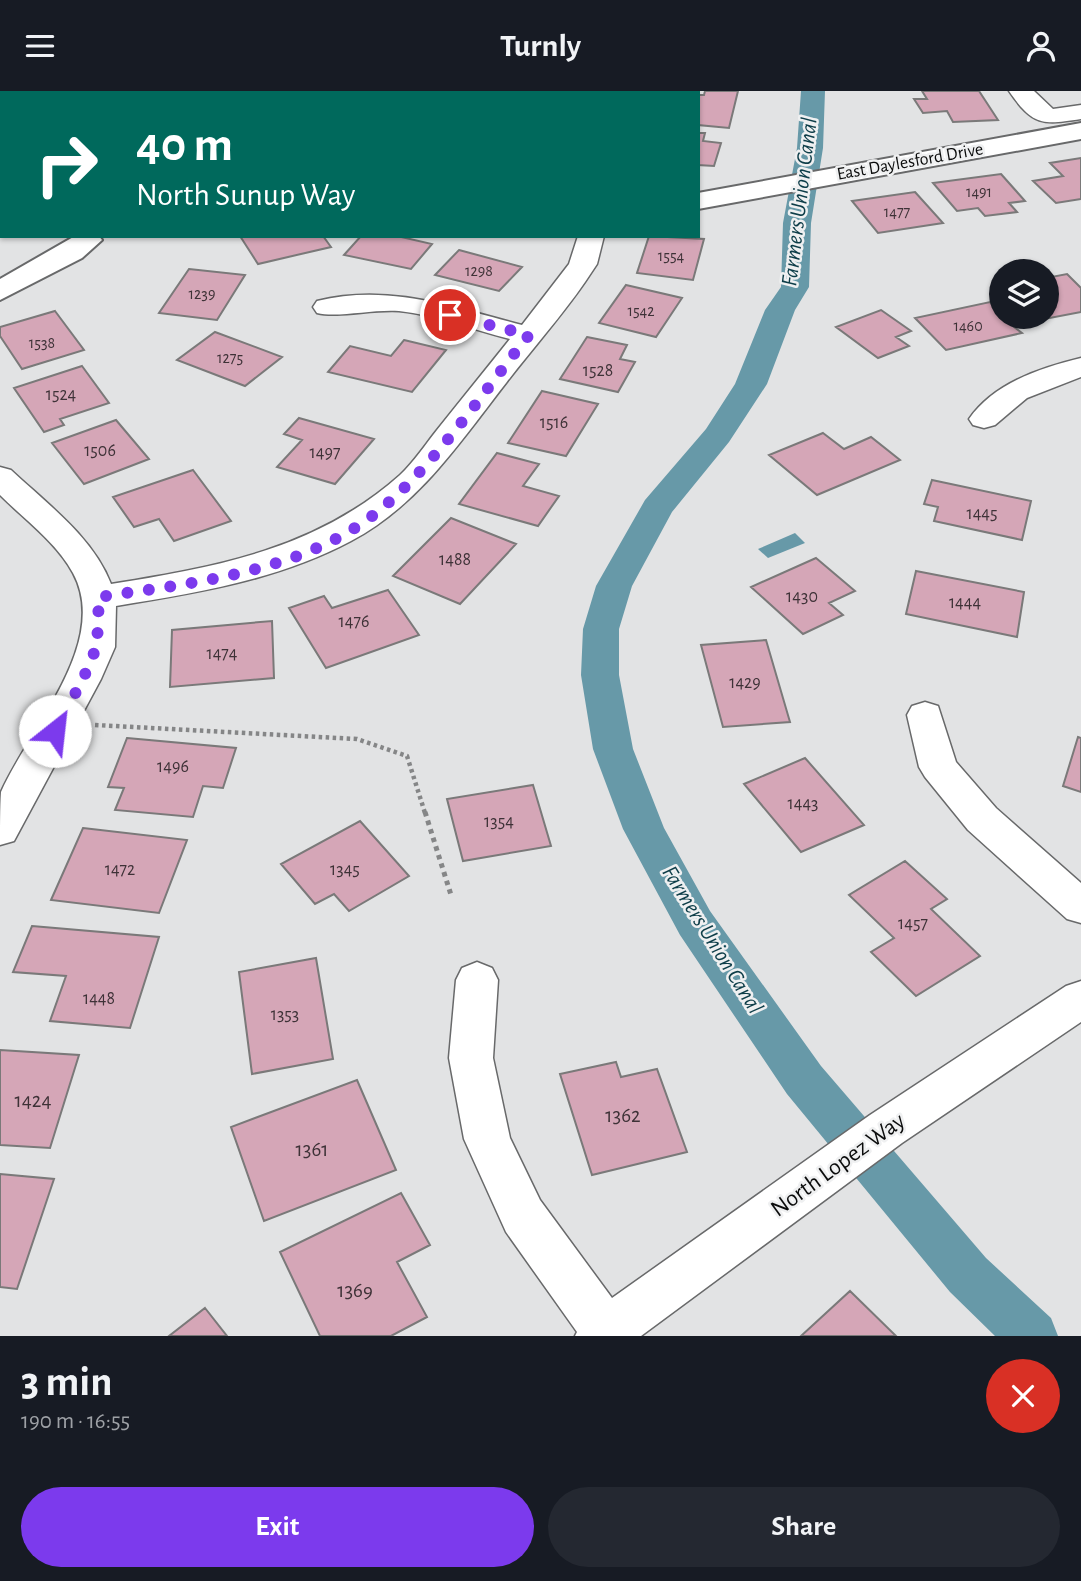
<!DOCTYPE html>
<meta charset="utf-8">
<style>
:root{--surface:#171b24;--page:#242831;--text:#f1f3f6;--muted:#9ea1a6;--accent:#7c3aed}
body{margin:0;font-family:"Alegreya Sans",sans-serif;background:var(--page);color:var(--text);height:100vh;display:flex;flex-direction:column;font-size:26px;white-space:nowrap}
*{box-sizing:border-box;margin:0}
p{font-size:23px;color:var(--muted)}
.icon{flex:none;width:38px;height:38px;fill:none;stroke:currentColor;stroke-width:2;stroke-linecap:round;stroke-linejoin:round}
.map{position:relative;height:1245px;overflow:hidden}
.sheet{display:flex;flex-direction:column;background:var(--surface);flex:1}
.sheet>*{flex:none}
.banner{position:absolute;left:0px;top:0px;width:700px;height:147px;box-shadow:0 2px 5px #0004;background:#00695c;color:#fff;overflow:hidden}
.fabs{position:absolute;left:989px;top:168px;display:grid;gap:14px}
.fabs a{display:grid;place-items:center;width:70px;height:70px;border-radius:50%;background:var(--surface);box-shadow:0 2px 5px #0004;font-size:35px}
.pin{position:absolute;display:grid;place-items:center;width:60px;height:60px;color:#fff;margin:-30px;border:4px solid #fff;border-radius:50%;box-shadow:0 2px 7px #0007}
.me{position:absolute;width:77px;margin:-38px;rotate:29deg;stroke-linejoin:round;filter:drop-shadow(0 0 5px #0008)}
.turn{display:flex;align-items:center;gap:24px;height:147px;padding:0 21px;font-size:32px}
.turn .icon{width:91px;height:91px;stroke-width:2.5}
.turn b{display:block;font-size:49px;line-height:60px}
.round{display:grid;place-items:center;flex:none;width:74px;height:74px;border-radius:37px;background:var(--page)}
.summary{display:flex;align-items:center;justify-content:space-between;height:119px;padding:0 21px}
h1{font-size:42px;font-weight:600;line-height:52px}
.button{display:flex;gap:14px;margin-top:auto;padding:14px 21px}
.button a{flex:1;height:80px;border-radius:42px;background:var(--accent);color:#fff;font-size:28px;font-weight:600;line-height:80px;text-align:center}
.button a+a{background:var(--page);color:var(--text)}
header{display:flex;justify-content:space-between;align-items:center;height:91px;padding:0 21px;background:var(--surface);font-size:32px;font-weight:600}
.map>svg:first-child{display:block}
.water{fill:#6799a8}
.lines{fill:none;stroke-linecap:round;stroke-linejoin:round}
.canal{fill:#6799a8;fill-rule:evenodd}
.building{fill:#d5a6b7;stroke:#7a7979;stroke-width:2}
.minor-casing{stroke:#68696a;stroke-width:3}
.tertiary-casing{stroke:#68696a;stroke-width:4}
.path-far1{stroke:#858687;stroke-width:4.5;stroke-dasharray:3.5 3.5;stroke-linecap:butt}
.path{stroke:#858687;stroke-width:5;stroke-dasharray:4.5 4.5;stroke-linecap:butt}
.minor{fill:#fff;fill-rule:evenodd}
.tertiary{fill:#fff;fill-rule:evenodd}
.route{stroke:#7c3aed;stroke-width:12;stroke-dasharray:0 21.6}
.labels{text-anchor:middle;dominant-baseline:central;stroke-width:5;stroke-linejoin:round;paint-order:stroke}
.far-number-label{font-size:16px;fill:#3e3237}
.far-street-label{font-size:18px;fill:#0b0c0c;stroke:#eff0f1}
.number-label{font-size:18px;fill:#3e3237}
.near-number-label{font-size:21px;fill:#3e3237}
.water-label{font-size:23px;font-style:italic;fill:#0d3d48;stroke:#eff0f1}
.near-street-label{font-size:24px;fill:#0b0c0c;stroke:#eff0f1}
</style>
<header><svg class="icon" aria-label="menu" viewBox="0 0 24 24"><path d="M4 6h16M4 12h16M4 18h16"/></svg>Turnly<svg class="icon" aria-label="person" viewBox="0 0 24 24"><circle cx="12" cy="8" r="4"/><path d="M4 21q1-7 8-7t8 7"/></svg></header>
<div class="map">
<svg width="1081" height="1245" viewBox="0 0 1081 1245">
<rect width="100%" height="100%" fill="#e2e3e4"/>
<path class="water" d="M 795,442 L 805,452 L 768,467 L 758,458 Z"/>
<g class="lines">
<path class="canal" d="M 801,0 L 825,0 L 823,57 L 811,132 L 809,196 L 795,219 L 767,293 L 729,351 L 672,421 L 632,495 L 619,538 L 619,584 L 633,658 L 664,737 L 710,820 L 821,975 L 986,1167 L 1051,1227 L 1058,1245 L 995,1245 L 950,1201 L 787,1003 L 680,844 L 623,738 L 593,658 L 581,584 L 583,538 L 596,495 L 645,409 L 706,338 L 735,293 L 765,219 L 781,196 L 783,132 L 797,57 Z"/>
</g>
<path class="building" d="M 705,0 L 738,0 L 729,37 L 698,34 L 698,4 L 704,4 Z
M 922,0 L 979,0 L 998,29 L 953,31 L 947,20 L 923,22 L 914,8 L 927,8 Z
M 698,42 L 705,42 L 703,50 L 721,52 L 714,75 L 698,74 Z
M 1081,67 L 1081,108 L 1056,112 L 1033,90 L 1063,85 L 1050,72 Z
M 1001,83 L 1025,110 L 1009,112 L 1017,121 L 985,125 L 978,117 L 957,120 L 933,92 Z
M 915,101 L 943,132 L 878,142 L 852,110 Z
M 240,145 L 323,145 L 331,156 L 258,173 Z
M 361,145 L 397,145 L 432,153 L 411,178 L 344,164 Z
M 649,145 L 704,148 L 693,189 L 637,182 Z
M 459,159 L 522,176 L 499,200 L 435,184 Z
M 189,178 L 245,184 L 217,229 L 159,222 Z
M 1067,183 L 1081,197 L 1081,221 L 1029,231 L 1025,226 L 1046,226 L 1046,187 Z
M 626,194 L 682,207 L 656,246 L 599,232 Z
M 990,211 L 1001,226 L 1022,242 L 946,259 L 915,227 Z
M 881,219 L 911,240 L 896,246 L 909,255 L 878,267 L 836,236 Z
M 55,220 L 84,259 L 22,278 L 0,245 L 0,236 Z
M 215,241 L 282,266 L 245,295 L 177,269 Z
M 587,246 L 627,254 L 620,268 L 635,271 L 618,301 L 560,288 Z
M 404,249 L 446,259 L 412,301 L 328,281 L 350,255 L 391,265 Z
M 82,275 L 109,312 L 60,328 L 64,334 L 44,341 L 14,297 Z
M 542,300 L 598,313 L 566,365 L 508,352 Z
M 299,327 L 374,348 L 335,393 L 277,376 L 302,349 L 284,343 Z
M 116,329 L 149,368 L 84,393 L 52,352 Z
M 823,342 L 844,358 L 871,346 L 900,369 L 817,404 L 769,364 Z
M 497,362 L 539,373 L 523,395 L 559,405 L 538,435 L 459,413 Z
M 193,379 L 231,430 L 174,450 L 159,428 L 134,436 L 113,406 Z
M 932,389 L 1031,410 L 1022,449 L 934,430 L 938,416 L 924,413 Z
M 451,427 L 516,453 L 460,513 L 393,485 Z
M 816,467 L 855,500 L 829,512 L 843,524 L 803,543 L 751,496 Z
M 916,480 L 1024,501 L 1017,546 L 906,523 Z
M 388,499 L 419,544 L 326,577 L 289,517 L 324,505 L 332,517 Z
M 272,530 L 274,587 L 170,596 L 172,539 Z
M 766,549 L 790,631 L 723,636 L 701,554 Z
M 1078,646 L 1081,647 L 1081,701 L 1063,695 Z
M 127,647 L 236,657 L 223,697 L 203,695 L 193,726 L 115,719 L 124,697 L 108,696 Z
M 805,667 L 864,734 L 801,761 L 744,693 Z
M 533,694 L 551,755 L 463,770 L 447,708 Z
M 360,730 L 409,785 L 349,820 L 334,803 L 315,813 L 281,773 Z
M 83,737 L 187,749 L 159,822 L 51,809 Z
M 905,770 L 947,808 L 931,818 L 980,865 L 916,905 L 871,861 L 894,847 L 849,804 Z
M 32,835 L 159,846 L 130,937 L 50,930 L 66,885 L 13,881 Z
M 316,867 L 333,968 L 252,983 L 239,881 Z
M 0,959 L 79,964 L 50,1057 L 0,1054 Z
M 616,971 L 621,986 L 657,978 L 687,1061 L 592,1084 L 560,983 Z
M 357,989 L 396,1079 L 264,1130 L 231,1036 Z
M 0,1083 L 54,1088 L 17,1198 L 0,1196 Z
M 401,1102 L 430,1154 L 397,1171 L 427,1226 L 391,1245 L 320,1245 L 280,1161 Z
M 850,1200 L 896,1245 L 801,1245 Z
M 205,1217 L 227,1245 L 169,1245 Z"/>
<g class="lines">
<defs>
<path id="minor" d="M 419,0 L 446,0 L 448,2 L 421,2 Z
M 617,0 L 641,0 L 616,2 Z
M 1009,0 L 1034,0 L 1053,18 L 1081,14 L 1081,28 C 1042,34 1033,35 1009,0 Z
M 578,145 L 604,145 L 597,173 L 585,191 C 561,226 532,258 506,292 C 460,351 419,414 351,450 C 278,489 196,502 116,515 L 115,556 L 101,588 L 14,750 L 0,754 C 0,739 0,715 1,701 C 28,639 111,552 73,482 C 57,452 24,428 0,404 L 0,376 L 11,379 C 46,412 93,446 111,493 C 217,476 317,458 400,384 C 414,371 425,354 437,339 C 461,309 486,278 510,248 C 474,239 436,224 399,220 C 373,218 338,227 317,222 L 313,216 L 317,210 C 388,192 453,216 522,234 L 569,173 Z
M 1081,267 L 1081,286 L 1027,307 L 995,334 L 984,337 L 973,334 L 969,328 C 994,292 1040,277 1081,267 Z
M 925,611 L 938,615 L 956,671 L 996,717 L 1081,792 L 1081,832 L 1067,828 L 968,739 L 925,686 L 919,676 L 907,624 L 912,615 Z
M 477,871 L 492,877 L 498,889 L 493,967 L 510,1047 L 540,1109 L 612,1207 L 870,1024 L 1066,895 L 1081,890 L 1081,931 L 902,1052 L 641,1245 L 575,1245 L 577,1241 L 506,1141 L 464,1048 L 449,967 L 456,889 L 462,877 Z"/>
<path id="tertiary" d="M 173,0 L 197,0 L 172,2 Z
M 1081,32 L 1081,48 L 698,118 L 698,102 Z
M 75,145 L 99,145 L 102,149 L 82,167 L 0,209 L 0,188 Z"/>
</defs>
<use href="#minor" class="minor-casing"/>
<use href="#tertiary" class="tertiary-casing"/>
<path class="path-far1" d="M 95,634 L 357,648 L 407,665 L 425,722"/>
<path class="path" d="M 425,721 L 451,804"/>
<use href="#minor" class="minor"/>
<use href="#tertiary" class="tertiary"/>
</g>
<g class="lines">
<path class="route" d="M 55,640 L 83,588 L 97,555 L 99,506 C 197,491 312,481 389,411 C 442,364 484,300 529,244 L 450,224"/>
</g>
<g class="labels">
<g class="far-number-label">
<text x="979" y="101">1491</text>
<text x="897" y="121">1477</text>
<text x="671" y="165">1554</text>
<text x="479" y="180">1298</text>
<text x="202" y="203">1239</text>
<text x="641" y="220">1542</text>
<text x="968" y="235">1460</text>
<text x="42" y="252">1538</text>
<text x="230" y="267">1275</text>
</g>
<g class="far-street-label">
<text transform="translate(910 71) rotate(-10)">East Daylesford Drive</text>
</g>
<g class="number-label">
<text x="598" y="280">1528</text>
<text x="61" y="304">1524</text>
<text x="554" y="332">1516</text>
<text x="100" y="360">1506</text>
<text x="325" y="362">1497</text>
<text x="982" y="423">1445</text>
<text x="455" y="469">1488</text>
<text x="802" y="506">1430</text>
<text x="965" y="512">1444</text>
<text x="354" y="531">1476</text>
<text x="222" y="563">1474</text>
<text x="745" y="592">1429</text>
<text x="173" y="676">1496</text>
<text x="803" y="713">1443</text>
<text x="499" y="731">1354</text>
<text x="120" y="779">1472</text>
<text x="345" y="779">1345</text>
<text x="913" y="833">1457</text>
<text x="99" y="908">1448</text>
<text x="285" y="924">1353</text>
</g>
<g class="near-number-label">
<text x="33" y="1009">1424</text>
<text x="623" y="1024">1362</text>
<text x="312" y="1058">1361</text>
<text x="355" y="1199">1369</text>
</g>
<g class="water-label">
<text transform="translate(800 111) rotate(-83)">Farmers Union Canal</text>
<text transform="translate(712 849) rotate(58)">Farmers Union Canal</text>
</g>
<g class="near-street-label">
<text transform="translate(838 1074) rotate(-36)">North Lopez Way</text>
</g>
</g>
</svg>
<div class="fabs">
<a><svg class="icon" aria-label="layers" viewBox="0 0 24 24"><path d="M12 4l9 5-9 5-9-5zM3 14l9 5 9-5"/></svg></a>
</div>
<div class="pin" style="left:450px;top:224px;background:#d93025"><svg class="icon" aria-label="arrive" viewBox="0 0 24 24"><path d="M6 21V4h12l-3 4 3 4H6"/></svg></div>
<svg class="me" style="left:55px;top:640px" viewBox="-20 -20 40 40"><circle r="19" fill="#fff"/><path d="M0-13L10 11 0 6-10 11z" fill="#7c3aed"/></svg>
<div class="banner">
<div class="turn"><svg class="icon" aria-label="right" viewBox="0 0 24 24"><path d="M7 20v-9h11M14 6l5 5-5 5"/></svg><div><b>40 m</b>North Sunup Way</div></div>
</div>
</div>
<section class="sheet">
<div class="summary"><div><h1>3 min</h1><p>190 m · 16:55</p></div><a class="round" style="background:#d93025;color:#fff"><svg class="icon" aria-label="close" viewBox="0 0 24 24"><path d="M6 6l12 12M18 6L6 18"/></svg></a></div>
<div class="button"><a>Exit</a><a>Share</a></div>
</section>
